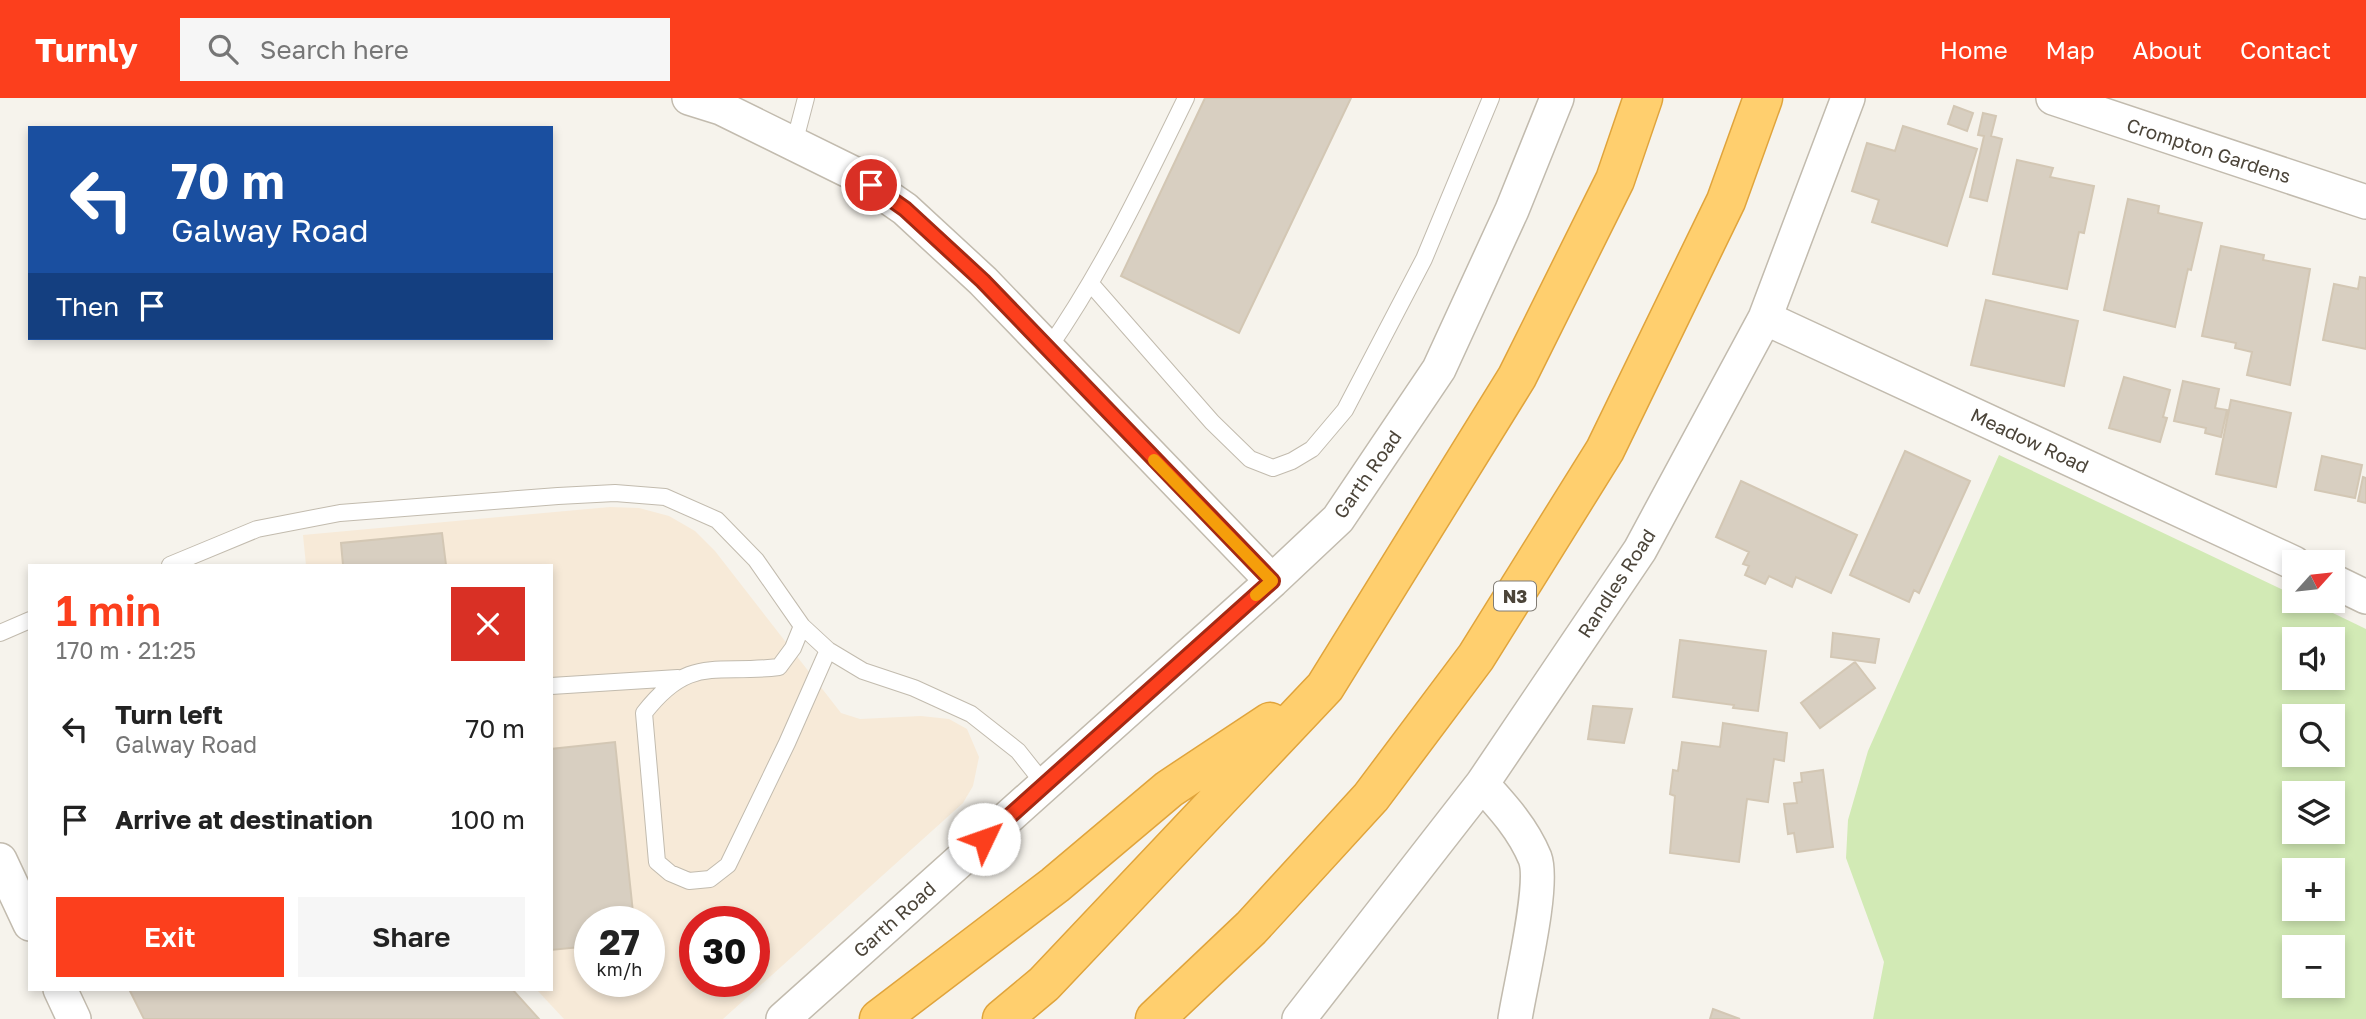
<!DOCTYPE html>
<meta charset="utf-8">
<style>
:root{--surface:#fff;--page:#f6f6f6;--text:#222;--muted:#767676;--accent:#fc3f1d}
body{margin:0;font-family:"Golos Text",sans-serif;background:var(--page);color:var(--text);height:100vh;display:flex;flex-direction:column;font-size:26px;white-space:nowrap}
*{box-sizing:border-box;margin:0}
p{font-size:23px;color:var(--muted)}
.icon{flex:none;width:38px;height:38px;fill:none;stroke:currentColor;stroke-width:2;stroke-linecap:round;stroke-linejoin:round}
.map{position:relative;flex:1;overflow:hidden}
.sheet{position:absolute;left:28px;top:466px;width:525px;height:427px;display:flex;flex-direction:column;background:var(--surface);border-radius:0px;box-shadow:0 4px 10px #0003}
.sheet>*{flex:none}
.hud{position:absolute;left:28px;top:28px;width:525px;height:214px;border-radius:0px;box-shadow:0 4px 10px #0003;background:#1a4fa0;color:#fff;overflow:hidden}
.needle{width:46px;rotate:63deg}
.buttons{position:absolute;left:2282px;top:452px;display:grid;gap:14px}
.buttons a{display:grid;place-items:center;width:63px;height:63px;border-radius:0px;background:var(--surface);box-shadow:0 4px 10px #0003;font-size:35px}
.speed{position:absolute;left:574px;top:808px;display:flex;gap:14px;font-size:35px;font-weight:700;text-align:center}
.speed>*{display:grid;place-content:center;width:91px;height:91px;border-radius:50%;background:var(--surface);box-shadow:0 4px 10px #0003;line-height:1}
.speed small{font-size:18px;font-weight:400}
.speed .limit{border:10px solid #d22;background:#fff;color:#111}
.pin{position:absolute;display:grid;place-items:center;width:60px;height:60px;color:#fff;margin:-30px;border:4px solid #fff;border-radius:50%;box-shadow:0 2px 7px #0007}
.me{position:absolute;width:77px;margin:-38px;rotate:48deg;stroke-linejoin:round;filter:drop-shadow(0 0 5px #0008)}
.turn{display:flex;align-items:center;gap:24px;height:147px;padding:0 28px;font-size:32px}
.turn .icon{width:91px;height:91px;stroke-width:2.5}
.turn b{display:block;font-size:49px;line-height:60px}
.then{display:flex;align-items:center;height:66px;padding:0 28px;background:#0003;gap:14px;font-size:26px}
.round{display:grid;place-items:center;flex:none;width:74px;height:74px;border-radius:0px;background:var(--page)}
.head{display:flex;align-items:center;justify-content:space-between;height:119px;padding:0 28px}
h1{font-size:42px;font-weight:600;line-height:52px;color:var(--accent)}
.cta{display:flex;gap:14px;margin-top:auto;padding:14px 28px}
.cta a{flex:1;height:80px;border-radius:0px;background:var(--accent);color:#fff;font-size:28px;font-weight:600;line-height:80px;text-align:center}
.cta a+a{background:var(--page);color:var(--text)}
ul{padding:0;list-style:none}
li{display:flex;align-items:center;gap:21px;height:91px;padding:0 28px}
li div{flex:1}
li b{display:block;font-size:26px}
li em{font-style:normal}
header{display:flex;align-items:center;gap:42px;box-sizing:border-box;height:98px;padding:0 35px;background:var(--accent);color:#fff}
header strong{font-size:33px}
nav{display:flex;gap:38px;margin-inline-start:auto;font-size:24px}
.search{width:490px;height:63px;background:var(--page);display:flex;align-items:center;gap:18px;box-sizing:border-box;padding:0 24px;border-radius:0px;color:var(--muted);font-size:26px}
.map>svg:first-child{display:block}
.commercial{fill:#f7ead8;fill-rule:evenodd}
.green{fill:#d2eab5;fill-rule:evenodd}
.building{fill:#d8cfc1;stroke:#d3c7b4;stroke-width:2}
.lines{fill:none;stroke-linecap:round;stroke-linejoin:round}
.service-casing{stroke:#c2bbae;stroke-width:18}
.minor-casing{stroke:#c2bbae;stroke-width:36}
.motorway-casing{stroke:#e0a43c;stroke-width:41}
.service{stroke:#fff;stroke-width:16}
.minor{stroke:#fff;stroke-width:33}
.motorway{stroke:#ffcf6e;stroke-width:38}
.route-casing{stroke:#a42913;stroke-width:18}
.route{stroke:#fc3f1d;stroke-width:12}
.slow{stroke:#f59e0b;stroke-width:12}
.labels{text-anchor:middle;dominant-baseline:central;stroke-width:5;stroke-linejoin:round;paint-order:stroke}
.shield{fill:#fff;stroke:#817c74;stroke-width:2}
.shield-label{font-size:18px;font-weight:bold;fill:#4b4439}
.street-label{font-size:19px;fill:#4b4439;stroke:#fff}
</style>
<header>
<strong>Turnly</strong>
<div class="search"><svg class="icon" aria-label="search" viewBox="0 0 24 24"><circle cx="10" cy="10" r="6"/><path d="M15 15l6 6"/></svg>Search here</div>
<nav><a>Home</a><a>Map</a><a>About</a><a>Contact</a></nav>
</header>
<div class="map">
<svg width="2366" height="921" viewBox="0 0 2366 921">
<rect width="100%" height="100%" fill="#f6f3ec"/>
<path class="commercial" d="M 610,409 L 639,410 L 669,418 L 695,433 L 715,453 L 841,615 L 860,621 L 921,618 L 949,621 L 967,631 L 979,659 L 973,688 L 963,705 L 723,921 L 564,921 L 536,891 L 551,891 L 551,467 L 306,467 L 303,437 ZM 590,824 L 649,824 L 649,884 L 590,884 ZM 695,824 L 754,824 L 754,884 L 695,884 Z"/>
<path class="green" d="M 1999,357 L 2294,497 L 2294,502 L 2306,502 L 2366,531 L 2366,921 L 1873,921 L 1884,864 L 1846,760 L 1848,722 L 1868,653 ZM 2294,541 L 2333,541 L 2333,579 L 2294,579 ZM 2294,618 L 2333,618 L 2333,656 L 2294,656 ZM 2294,695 L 2333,695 L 2333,733 L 2294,733 ZM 2294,772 L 2333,772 L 2333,810 L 2294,810 ZM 2294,849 L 2333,849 L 2333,887 L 2294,887 Z"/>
<path class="building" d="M 1205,0 L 1351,0 L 1239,235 L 1121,178 Z
M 1954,8 L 1973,15 L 1967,33 L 1948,26 Z
M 1983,15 L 1996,18 L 1991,38 L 2002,41 L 1987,103 L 1970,99 L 1984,38 L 1978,37 Z
M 1903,28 L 1977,51 L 1947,148 L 1872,124 L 1879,102 L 1852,93 L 1867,45 L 1895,53 Z
M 2017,62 L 2053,70 L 2050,79 L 2094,88 L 2084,135 L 2079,134 L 2067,191 L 1993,176 Z
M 2128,101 L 2159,108 L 2158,115 L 2202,125 L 2191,172 L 2188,171 L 2175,229 L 2104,212 Z
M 2221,148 L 2264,157 L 2263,162 L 2310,171 L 2290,287 L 2247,277 L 2252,254 L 2235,250 L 2236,245 L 2202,238 Z
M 2360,179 L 2366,180 L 2366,251 L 2323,242 L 2334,186 L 2358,191 Z
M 1986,202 L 2078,223 L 2064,288 L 1971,267 Z
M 2124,279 L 2170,292 L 2163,319 L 2167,320 L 2160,344 L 2109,330 Z
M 2183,283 L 2219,291 L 2215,310 L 2227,312 L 2221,339 L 2205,335 L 2206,330 L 2174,323 Z
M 2231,302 L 2291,315 L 2276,389 L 2216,376 Z
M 1905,353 L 1970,383 L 1919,495 L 1914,492 L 1909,504 L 1850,477 Z
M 2322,358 L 2362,367 L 2355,400 L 2315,392 Z
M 2363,379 L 2366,380 L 2366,405 L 2358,403 Z
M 1741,383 L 1857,437 L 1831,495 L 1796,479 L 1792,489 L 1769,478 L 1765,486 L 1745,477 L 1749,468 L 1743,466 L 1749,454 L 1716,439 Z
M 442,435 L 446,467 L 343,467 L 341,445 Z
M 1833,535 L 1879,541 L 1875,565 L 1831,559 Z
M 1680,542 L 1766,553 L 1758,613 L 1733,610 L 1734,607 L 1673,599 Z
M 1855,564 L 1875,590 L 1820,630 L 1801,605 Z
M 1593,608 L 1632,611 L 1624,645 L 1588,641 Z
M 1723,625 L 1787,635 L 1784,663 L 1774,661 L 1768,704 L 1747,701 L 1739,764 L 1670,755 L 1675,698 L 1670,696 L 1673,672 L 1678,673 L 1682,644 L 1720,649 Z
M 615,644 L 634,824 L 590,824 L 590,848 L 551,852 L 551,651 Z
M 1823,672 L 1833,749 L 1797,754 L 1794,735 L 1788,736 L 1784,706 L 1797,705 L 1794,685 L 1802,684 L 1801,675 Z
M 129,891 L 512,891 L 539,921 L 144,921 Z
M 1713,911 L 1740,921 L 1710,921 Z"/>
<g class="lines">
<defs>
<path id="service" d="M 794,46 L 806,0
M 1091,186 L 1212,324 L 1250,361 L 1273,370 L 1292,363 L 1312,351 L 1345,312 L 1424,161 L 1491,0
M 1048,251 C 1103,172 1144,86 1186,0
M 170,467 L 257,431 L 340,415 L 558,398 L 615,395 L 665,399 L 717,422 L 756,462 L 802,528 L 828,552 L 863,573 L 914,590 L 971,616 L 1018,653 L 1045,687
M 802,528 L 793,550 L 779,569 C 715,577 690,556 644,615 L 657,764 L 670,775 L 689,783 L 710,781 L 728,767 L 787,645 L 828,552
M 0,535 L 30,522
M 551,588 L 678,580"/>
<path id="minor" d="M 689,0 L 721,10 L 853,75 L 905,111 L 983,183 L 1272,483
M 2053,0 L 2366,104
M 1765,220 L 2294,465
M 2333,483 L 2366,499
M 1482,686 C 1503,709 1523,731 1535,760 C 1545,787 1520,888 1515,921
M 0,762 L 30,826
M 60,891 L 74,921
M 783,921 L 1272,483 L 1338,421 L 1439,271 L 1512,112 L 1557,0
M 1299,921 L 1482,686 L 1640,452 L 1765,220 L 1848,0"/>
<path id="motorway" d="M 879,921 L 1055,787 L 1169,691 L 1270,624
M 1002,921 L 1044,886 L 1325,589 L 1517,279 L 1615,82 L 1643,0
M 1155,921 L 1251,830 L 1371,699 L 1476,559 L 1605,352 L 1726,103 L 1763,0"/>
</defs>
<use href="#service" class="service-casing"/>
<use href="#minor" class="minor-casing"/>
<use href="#motorway" class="motorway-casing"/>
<use href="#service" class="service"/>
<use href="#minor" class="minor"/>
<use href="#motorway" class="motorway"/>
</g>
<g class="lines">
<defs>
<path id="route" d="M 871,87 L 905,111 L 983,183 L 1272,483 L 984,741"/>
</defs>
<use href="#route" class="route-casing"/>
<use href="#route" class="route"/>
<path class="slow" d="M 1154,362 L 1272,483 L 1256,497"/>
</g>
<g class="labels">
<rect class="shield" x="1494" y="483.5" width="42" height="29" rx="5"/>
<g class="shield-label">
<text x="1515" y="498">N3</text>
</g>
<g class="street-label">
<text transform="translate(2209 52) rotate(18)">Crompton Gardens</text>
<text transform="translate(2030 342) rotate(25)">Meadow Road</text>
<text transform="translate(1367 376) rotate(-55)">Garth Road</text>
<text transform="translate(1616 485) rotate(-57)">Randles Road</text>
<text transform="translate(894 821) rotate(-42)">Garth Road</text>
</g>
</g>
</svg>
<div class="buttons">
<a><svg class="needle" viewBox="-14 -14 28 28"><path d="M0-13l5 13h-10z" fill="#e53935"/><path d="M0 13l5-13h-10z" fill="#767676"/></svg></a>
<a><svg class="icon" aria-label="sound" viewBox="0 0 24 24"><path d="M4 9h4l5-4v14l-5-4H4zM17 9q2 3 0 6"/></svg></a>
<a><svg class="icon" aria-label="search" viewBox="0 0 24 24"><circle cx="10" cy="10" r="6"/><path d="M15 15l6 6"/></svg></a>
<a><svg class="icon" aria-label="layers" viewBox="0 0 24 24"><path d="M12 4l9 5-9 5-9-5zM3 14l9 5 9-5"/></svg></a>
<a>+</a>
<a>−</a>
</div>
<div class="speed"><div>27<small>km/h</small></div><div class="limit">30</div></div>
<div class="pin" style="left:871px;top:87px;background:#d93025"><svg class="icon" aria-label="arrive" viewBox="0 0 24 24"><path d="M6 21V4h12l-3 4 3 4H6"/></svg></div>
<svg class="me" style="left:984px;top:741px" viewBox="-20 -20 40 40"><circle r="19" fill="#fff"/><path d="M0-13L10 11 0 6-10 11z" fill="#fc3f1d"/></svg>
<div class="hud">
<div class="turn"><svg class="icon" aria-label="left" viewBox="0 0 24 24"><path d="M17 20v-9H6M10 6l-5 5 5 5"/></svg><div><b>70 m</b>Galway Road</div></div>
<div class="then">Then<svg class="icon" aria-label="arrive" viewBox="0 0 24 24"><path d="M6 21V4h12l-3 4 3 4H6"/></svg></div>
</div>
<section class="sheet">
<div class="head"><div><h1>1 min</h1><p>170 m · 21:25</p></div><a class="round" style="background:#d93025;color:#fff"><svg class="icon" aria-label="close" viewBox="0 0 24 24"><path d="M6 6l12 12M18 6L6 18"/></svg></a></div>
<ul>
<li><svg class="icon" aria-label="left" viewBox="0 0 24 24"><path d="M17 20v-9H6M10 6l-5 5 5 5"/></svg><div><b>Turn left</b><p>Galway Road</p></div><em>70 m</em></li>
<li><svg class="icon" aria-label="arrive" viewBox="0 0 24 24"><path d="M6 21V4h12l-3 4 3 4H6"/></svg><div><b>Arrive at destination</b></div><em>100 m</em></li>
</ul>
<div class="cta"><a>Exit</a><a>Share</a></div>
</section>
</div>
